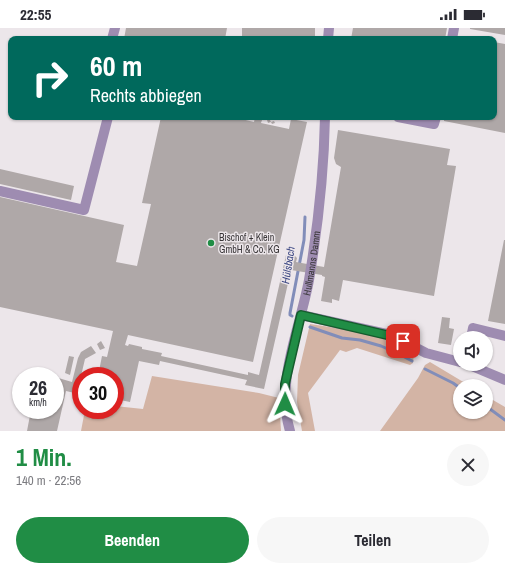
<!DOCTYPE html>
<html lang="de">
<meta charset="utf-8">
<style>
:root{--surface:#fff;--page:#f7f7f7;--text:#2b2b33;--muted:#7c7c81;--accent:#208d45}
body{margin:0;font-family:"Archivo Narrow",sans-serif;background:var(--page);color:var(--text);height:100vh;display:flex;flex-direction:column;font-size:15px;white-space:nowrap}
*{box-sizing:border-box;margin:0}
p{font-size:13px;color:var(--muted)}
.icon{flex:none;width:22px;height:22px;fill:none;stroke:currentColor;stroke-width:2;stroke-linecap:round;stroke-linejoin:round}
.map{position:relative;height:403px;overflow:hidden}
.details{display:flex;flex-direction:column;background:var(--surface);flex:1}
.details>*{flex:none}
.banner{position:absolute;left:8px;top:8px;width:489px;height:84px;border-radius:8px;box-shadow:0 1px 3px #0004;background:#00695c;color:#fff;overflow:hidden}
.fabs{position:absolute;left:453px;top:303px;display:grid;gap:8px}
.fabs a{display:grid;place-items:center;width:40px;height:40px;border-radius:50%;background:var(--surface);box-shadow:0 1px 3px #0004;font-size:20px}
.speed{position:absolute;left:12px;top:339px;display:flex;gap:8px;font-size:20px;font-weight:700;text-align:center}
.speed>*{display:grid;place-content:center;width:52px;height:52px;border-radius:50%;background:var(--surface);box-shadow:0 1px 3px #0004;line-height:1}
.speed small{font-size:10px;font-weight:400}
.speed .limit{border:6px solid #d22;background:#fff;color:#111}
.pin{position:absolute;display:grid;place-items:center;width:34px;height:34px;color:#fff;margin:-17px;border-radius:8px;box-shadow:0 2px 6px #0006}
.me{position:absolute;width:44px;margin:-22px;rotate:1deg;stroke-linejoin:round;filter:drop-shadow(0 0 3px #0008)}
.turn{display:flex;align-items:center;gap:14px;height:84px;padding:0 16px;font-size:18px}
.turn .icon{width:52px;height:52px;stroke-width:2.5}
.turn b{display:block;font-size:28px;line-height:34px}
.round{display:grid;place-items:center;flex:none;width:42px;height:42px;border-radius:21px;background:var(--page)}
.headline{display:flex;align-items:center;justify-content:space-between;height:68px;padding:0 16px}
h1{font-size:24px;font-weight:800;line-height:30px;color:var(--accent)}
.primary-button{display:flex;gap:8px;margin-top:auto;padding:8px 16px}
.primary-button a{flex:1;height:46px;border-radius:24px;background:var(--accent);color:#fff;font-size:16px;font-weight:800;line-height:46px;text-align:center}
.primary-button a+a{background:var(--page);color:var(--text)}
.status{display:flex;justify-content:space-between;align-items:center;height:28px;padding:0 20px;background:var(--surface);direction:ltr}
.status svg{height:11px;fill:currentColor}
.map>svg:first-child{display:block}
.green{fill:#d3b4a5}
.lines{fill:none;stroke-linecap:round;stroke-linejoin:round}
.stream{stroke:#818db9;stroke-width:3}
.building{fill:#afa8a8}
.minor{stroke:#9e8cb1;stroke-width:10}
.route-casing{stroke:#155c2d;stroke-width:10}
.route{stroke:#208d45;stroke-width:7}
.poi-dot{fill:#208d45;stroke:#ece6ea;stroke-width:1.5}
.labels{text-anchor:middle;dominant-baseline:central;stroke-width:3;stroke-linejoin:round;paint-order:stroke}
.poi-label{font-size:10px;fill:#393638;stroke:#ece6ea;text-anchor:start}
.street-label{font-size:10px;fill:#393638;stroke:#ece6ea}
.water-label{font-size:11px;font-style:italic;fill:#3e4984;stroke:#ece6ea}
</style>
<div class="status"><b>22:55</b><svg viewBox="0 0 49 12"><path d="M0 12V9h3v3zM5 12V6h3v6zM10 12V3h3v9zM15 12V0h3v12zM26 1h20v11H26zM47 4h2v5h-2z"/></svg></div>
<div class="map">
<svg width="505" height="403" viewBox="0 0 505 403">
<rect width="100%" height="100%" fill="#ece6ea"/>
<path class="green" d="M 310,296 L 350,302 L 390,312 L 412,324 L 414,326 L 413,335 L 410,337 L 357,320 L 346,324 L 340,322 L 308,365 L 315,403 L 302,403 L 297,374 L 298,347 Z
M 430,334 L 470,358 L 460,358 L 460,384 L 486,384 L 486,368 L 505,379 L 505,403 L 380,403 L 418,350 L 425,337 Z
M 152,348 L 259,365 L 279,370 L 281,403 L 81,403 L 85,382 L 115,382 L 115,378 L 143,381 Z"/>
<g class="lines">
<path class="stream" d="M 292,288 L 290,287 L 290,285 L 304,212 L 305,189
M 310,299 L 342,310 L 360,312 L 381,318 L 397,325 L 412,333
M 425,341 L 453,355 L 460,360
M 486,378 L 505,392"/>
</g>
<path class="building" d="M 126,0 L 227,0 L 225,11 L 124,11 Z
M 242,0 L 315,0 L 315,11 L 242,11 Z
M 353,0 L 447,0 L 445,11 L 351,11 Z
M 470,0 L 505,0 L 505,7 L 470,1 Z
M 460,8 L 474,10 L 474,11 L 459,11 Z
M 494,14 L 505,16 L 505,105 L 444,93 L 444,89 L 494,89 Z
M 161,89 L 233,89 L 254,94 L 255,89 L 263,89 L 261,95 L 289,101 L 291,91 L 307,94 L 253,334 L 128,307 L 125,317 L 128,318 L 129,316 L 142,319 L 142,321 L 162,325 L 161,328 L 248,347 L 248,344 L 259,347 L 286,227 L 295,228 L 297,230 L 296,234 L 324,239 L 341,139 L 336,136 L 334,130 L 338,102 L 450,121 L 447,137 L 456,138 L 434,268 L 343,252 L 339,273 L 332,271 L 332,275 L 321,273 L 325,249 L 322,248 L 322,247 L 291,242 L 264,361 L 245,357 L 247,352 L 160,333 L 159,337 L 139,333 L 130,374 L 115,371 L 115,348 L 98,348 L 102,328 L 107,329 L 113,303 L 0,279 L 0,169 L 124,197 L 116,234 L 137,238 L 151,176 L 142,175 Z
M 267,92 L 270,92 L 271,94 L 274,93 L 275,95 L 272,96 L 271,94 L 268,95 Z
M 0,141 L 74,158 L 71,172 L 0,156 Z
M 504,212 L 505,212 L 505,296 L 488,293 Z
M 442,289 L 450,290 L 449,300 L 454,301 L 451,317 L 438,315 Z
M 101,313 L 105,320 L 100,322 L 97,316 Z
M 91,318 L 96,325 L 85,331 L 81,348 L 79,366 L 66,363 L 57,403 L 27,403 L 31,382 L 55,382 L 55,349 L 72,354 L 78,330 L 81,324 Z
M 69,328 L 74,329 L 70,347 L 65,345 Z"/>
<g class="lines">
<g class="minor">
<path d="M 112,11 L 115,0"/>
<path d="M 328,11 L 329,0"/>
<path d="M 452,11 L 454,0"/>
<path d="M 398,89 L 434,96 L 436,89"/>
<path d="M 0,163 L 84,182 L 108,89"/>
<path d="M 301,287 L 391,307 L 426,325 L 460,334"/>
<path d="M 471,310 L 473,300 L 505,308"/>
<path d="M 467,336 L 505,352"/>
<path id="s1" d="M 290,403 C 275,353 300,301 309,252 C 318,198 324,143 325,89"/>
</g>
</g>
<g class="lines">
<defs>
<path id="route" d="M 285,376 L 285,356 L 287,347 L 301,287 L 391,308 L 403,313"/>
</defs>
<use href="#route" class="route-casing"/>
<use href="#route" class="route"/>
</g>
<circle class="poi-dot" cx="211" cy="215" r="4"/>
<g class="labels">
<g class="poi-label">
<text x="219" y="209">Bischof + Klein<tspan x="219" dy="12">GmbH &amp; Co. KG</tspan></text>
</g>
<g class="street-label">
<text stroke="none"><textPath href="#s1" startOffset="171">Hullmanns Damm</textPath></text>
</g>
<g class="water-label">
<text transform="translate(288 237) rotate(-81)">Hülsbach</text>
</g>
</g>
</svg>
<div class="fabs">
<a><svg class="icon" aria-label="sound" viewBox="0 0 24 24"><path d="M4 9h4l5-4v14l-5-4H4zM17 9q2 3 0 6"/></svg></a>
<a><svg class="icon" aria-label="layers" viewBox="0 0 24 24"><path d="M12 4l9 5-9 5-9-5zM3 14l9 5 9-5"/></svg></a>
</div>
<div class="speed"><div>26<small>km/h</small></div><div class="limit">30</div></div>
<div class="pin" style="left:403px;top:313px;background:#d93025"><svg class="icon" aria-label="arrive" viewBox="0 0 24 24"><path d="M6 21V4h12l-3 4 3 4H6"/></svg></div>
<svg class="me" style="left:285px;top:376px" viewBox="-20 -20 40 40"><path d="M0-17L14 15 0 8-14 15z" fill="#208d45" stroke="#fff" stroke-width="4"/></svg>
<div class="banner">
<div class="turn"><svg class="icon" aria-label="right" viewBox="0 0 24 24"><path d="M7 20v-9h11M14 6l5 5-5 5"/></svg><div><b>60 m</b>Rechts abbiegen</div></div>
</div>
</div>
<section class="details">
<div class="headline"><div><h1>1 Min.</h1><p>140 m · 22:56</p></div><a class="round"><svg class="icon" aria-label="close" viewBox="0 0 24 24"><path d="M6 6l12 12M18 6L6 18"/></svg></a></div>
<div class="primary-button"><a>Beenden</a><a>Teilen</a></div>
</section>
